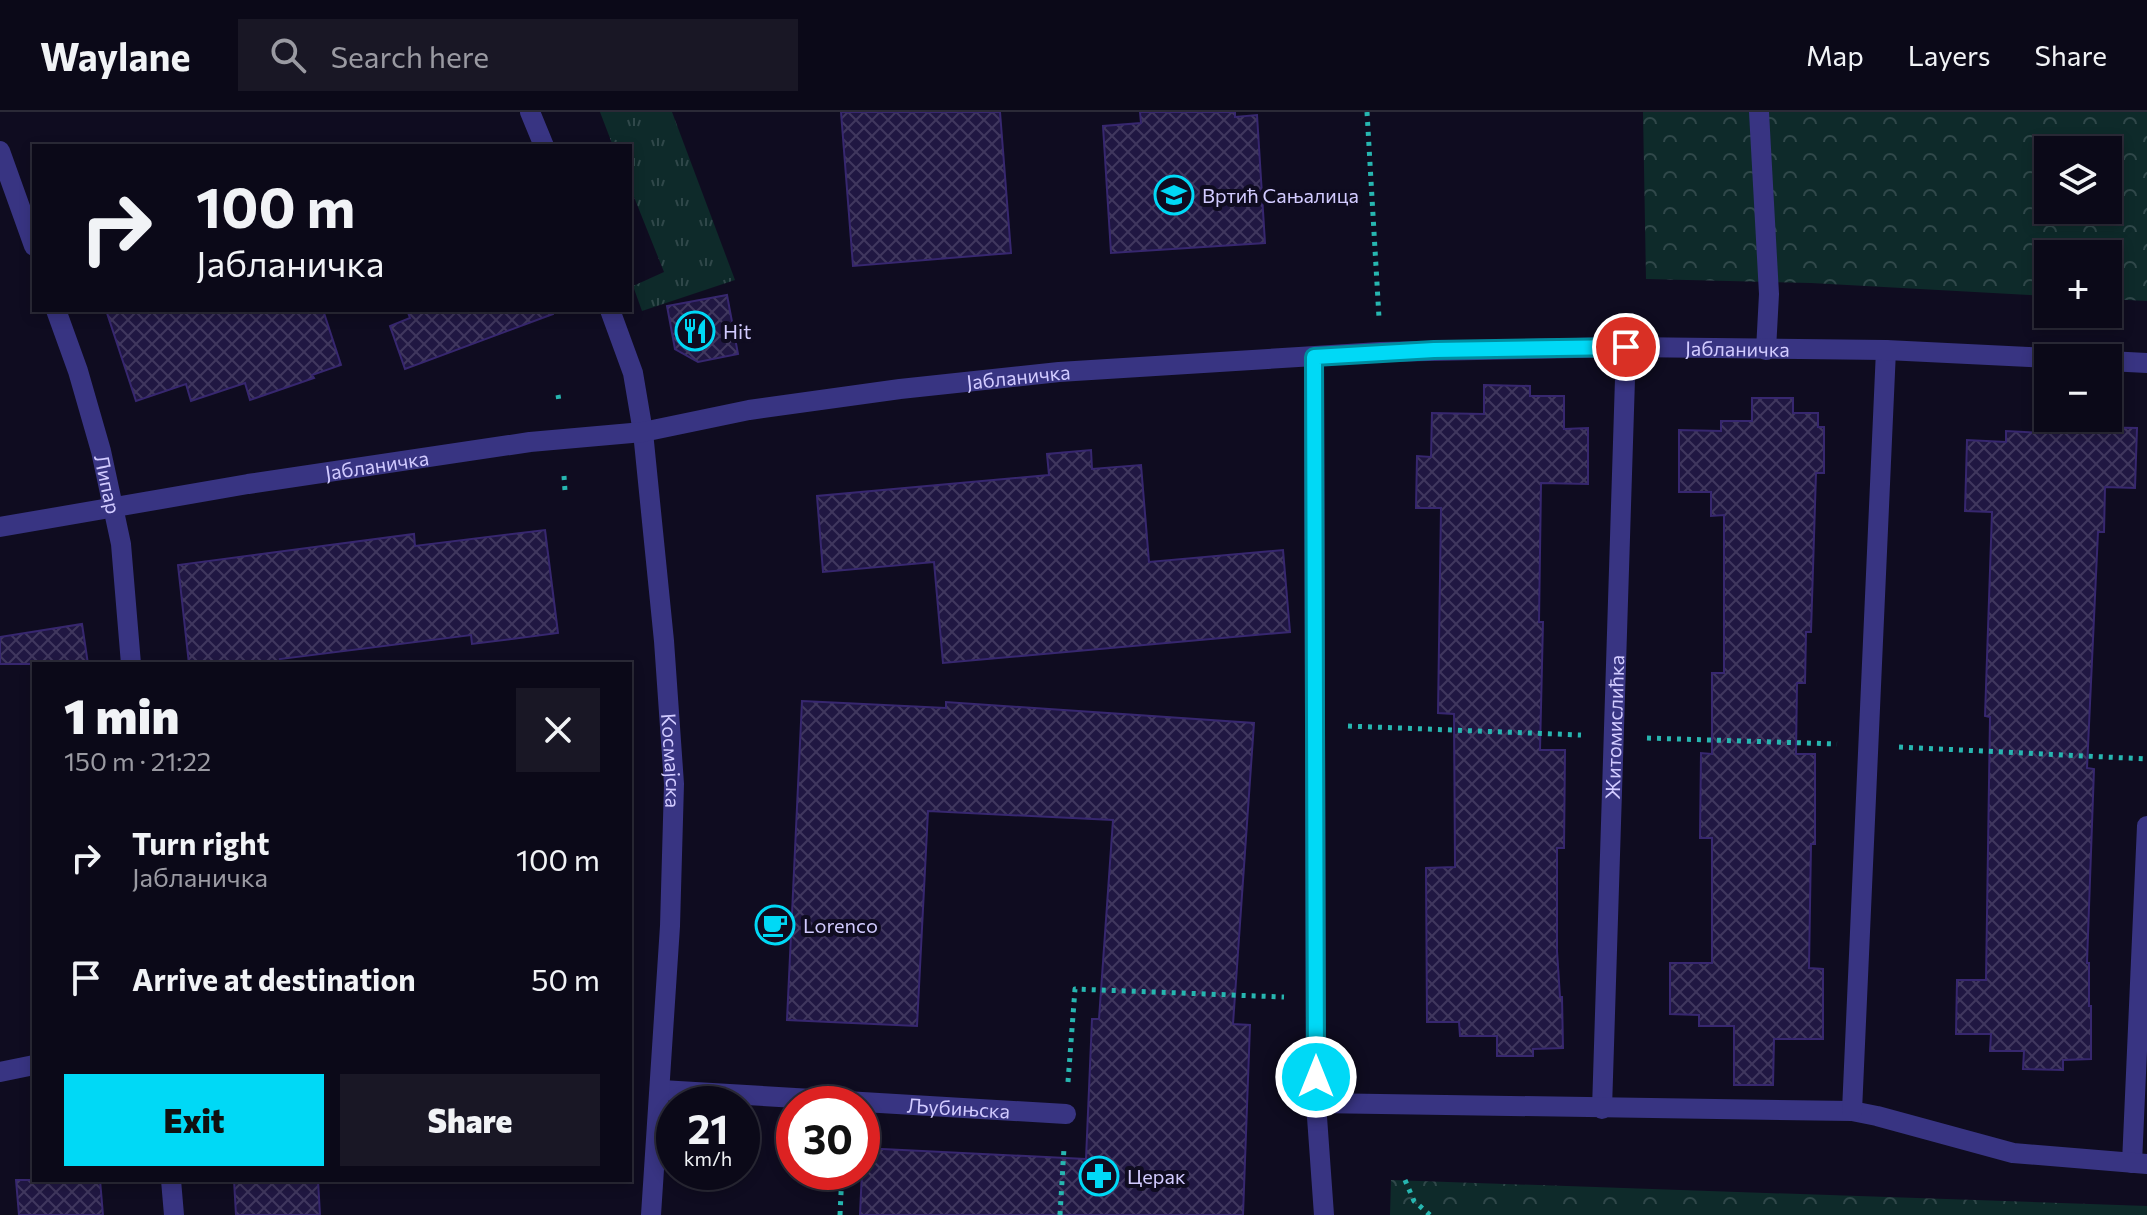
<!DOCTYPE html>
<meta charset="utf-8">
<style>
:root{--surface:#0b0918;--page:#191725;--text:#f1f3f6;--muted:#9a9aa2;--line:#2b2a37;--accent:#00d9f6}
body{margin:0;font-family:Commissioner,sans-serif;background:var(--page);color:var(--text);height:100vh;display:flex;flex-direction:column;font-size:30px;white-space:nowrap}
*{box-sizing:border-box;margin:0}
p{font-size:26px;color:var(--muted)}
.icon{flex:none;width:44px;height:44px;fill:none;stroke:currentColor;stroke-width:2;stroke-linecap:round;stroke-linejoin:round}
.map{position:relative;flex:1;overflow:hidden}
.panel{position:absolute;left:32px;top:550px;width:600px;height:520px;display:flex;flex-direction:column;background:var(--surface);border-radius:0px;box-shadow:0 4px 12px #0003,0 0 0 2px var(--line)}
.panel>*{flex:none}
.guide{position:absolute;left:32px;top:32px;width:600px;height:168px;border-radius:0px;box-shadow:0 4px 12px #0003,0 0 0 2px var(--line);background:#0b0918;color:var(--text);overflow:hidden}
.controls{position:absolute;left:2034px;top:24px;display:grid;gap:16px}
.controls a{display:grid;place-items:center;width:88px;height:88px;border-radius:0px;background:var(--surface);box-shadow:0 4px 12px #0003,0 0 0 2px var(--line);font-size:40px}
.speed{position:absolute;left:656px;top:974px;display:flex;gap:16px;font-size:40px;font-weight:700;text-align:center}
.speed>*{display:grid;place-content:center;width:104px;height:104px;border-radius:50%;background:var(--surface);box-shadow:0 4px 12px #0003,0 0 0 2px var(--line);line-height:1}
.speed small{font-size:20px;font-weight:400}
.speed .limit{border:12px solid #d22;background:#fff;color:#111}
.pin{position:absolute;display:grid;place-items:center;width:68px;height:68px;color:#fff;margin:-34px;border:4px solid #fff;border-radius:50%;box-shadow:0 2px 8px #0007}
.me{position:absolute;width:88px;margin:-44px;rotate:0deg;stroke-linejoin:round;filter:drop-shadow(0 0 6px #0008)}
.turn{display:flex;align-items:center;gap:28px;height:168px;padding:0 32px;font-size:36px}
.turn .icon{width:104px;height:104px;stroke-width:2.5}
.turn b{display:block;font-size:56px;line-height:68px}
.round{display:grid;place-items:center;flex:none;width:84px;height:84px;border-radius:0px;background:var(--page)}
.summary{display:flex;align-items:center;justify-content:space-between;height:136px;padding:0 32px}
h1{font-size:48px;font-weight:800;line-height:60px}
.button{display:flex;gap:16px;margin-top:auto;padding:16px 32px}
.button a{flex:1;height:92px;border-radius:0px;background:var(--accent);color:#111;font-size:32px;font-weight:800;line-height:92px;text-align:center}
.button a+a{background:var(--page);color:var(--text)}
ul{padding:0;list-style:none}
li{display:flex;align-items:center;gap:24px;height:120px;padding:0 32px}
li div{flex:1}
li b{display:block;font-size:30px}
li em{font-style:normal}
header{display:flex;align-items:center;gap:48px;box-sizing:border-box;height:112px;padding:0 40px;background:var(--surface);border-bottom:2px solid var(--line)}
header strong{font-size:38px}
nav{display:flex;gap:44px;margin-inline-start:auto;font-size:28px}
.search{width:560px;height:72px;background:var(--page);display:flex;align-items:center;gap:20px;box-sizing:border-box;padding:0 28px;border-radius:0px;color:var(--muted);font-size:30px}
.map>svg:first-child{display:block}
.grass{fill:url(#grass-tufts)}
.forest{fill:url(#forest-crowns);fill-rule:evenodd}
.building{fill:url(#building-cross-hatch);stroke:#37276f;stroke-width:2}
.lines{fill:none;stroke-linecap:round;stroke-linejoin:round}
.path{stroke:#27b6b0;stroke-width:5;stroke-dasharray:4 6;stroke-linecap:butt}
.service{stroke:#383482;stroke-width:20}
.pedestrian{stroke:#383482;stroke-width:20}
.minor{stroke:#383482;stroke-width:20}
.tertiary{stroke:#383482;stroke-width:20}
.route-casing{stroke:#008da0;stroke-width:20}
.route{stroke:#00d9f6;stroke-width:14}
.labels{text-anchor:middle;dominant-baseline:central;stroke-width:8;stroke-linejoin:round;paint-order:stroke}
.poi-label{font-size:20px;fill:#d2cbff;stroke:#0f0c20;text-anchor:start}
.street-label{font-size:20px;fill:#d2cbff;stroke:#0f0c20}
</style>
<header>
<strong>Waylane</strong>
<div class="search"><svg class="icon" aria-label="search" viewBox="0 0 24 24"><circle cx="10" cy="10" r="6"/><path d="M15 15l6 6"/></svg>Search here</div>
<nav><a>Map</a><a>Layers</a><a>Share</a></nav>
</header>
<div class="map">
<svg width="2147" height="1103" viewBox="0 0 2147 1103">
<defs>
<pattern id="grass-tufts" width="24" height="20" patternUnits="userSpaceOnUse" patternTransform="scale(2)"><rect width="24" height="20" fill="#0e2a2a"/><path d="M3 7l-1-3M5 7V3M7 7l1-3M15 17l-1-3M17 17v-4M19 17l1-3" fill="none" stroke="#30484a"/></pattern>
<pattern id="forest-crowns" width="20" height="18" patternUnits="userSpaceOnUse" patternTransform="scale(2)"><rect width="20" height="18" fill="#0e2a2a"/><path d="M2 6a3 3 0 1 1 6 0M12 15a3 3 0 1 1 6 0" fill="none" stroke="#30484a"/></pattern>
<pattern id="building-cross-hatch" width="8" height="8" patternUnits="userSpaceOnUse" patternTransform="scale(2)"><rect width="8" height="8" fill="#201742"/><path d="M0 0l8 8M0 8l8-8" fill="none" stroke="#40375e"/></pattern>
</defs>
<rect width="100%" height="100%" fill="#0f0c20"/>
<path class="grass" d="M 600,0 L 672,0 L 735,168 L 642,199 L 633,174 L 664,160 L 630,75 L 630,34 L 613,34 Z"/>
<path class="forest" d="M 1643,0 L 2147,0 L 2147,189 L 2108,187 L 2108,142 L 2048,142 L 2048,184 L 1811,171 L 1646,167 ZM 2048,38 L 2108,38 L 2108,98 L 2048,98 Z
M 1391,1068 L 2147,1094 L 2147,1103 L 1390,1103 Z"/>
<path class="building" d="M 841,0 L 1000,0 L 1011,141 L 853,154 Z
M 1140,0 L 1235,0 L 1235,5 L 1257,3 L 1265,131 L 1111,141 L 1103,14 L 1141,11 Z
M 727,183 L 738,242 L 698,250 L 675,237 L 667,194 Z
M 106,198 L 323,198 L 341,253 L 312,263 L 314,266 L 250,288 L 245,271 L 191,289 L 186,272 L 136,289 Z
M 407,198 L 553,198 L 553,202 L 405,257 L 390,214 L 410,206 Z
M 1484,273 L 1530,274 L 1530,284 L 1564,284 L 1564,317 L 1588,316 L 1588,372 L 1541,371 L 1539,510 L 1543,510 L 1540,638 L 1565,638 L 1564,736 L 1557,736 L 1557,839 L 1560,885 L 1562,885 L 1563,936 L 1533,937 L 1533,944 L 1497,944 L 1497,924 L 1460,924 L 1459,910 L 1427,910 L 1426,756 L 1455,755 L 1454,602 L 1438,601 L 1441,396 L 1416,396 L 1417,344 L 1431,345 L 1432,301 L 1484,302 Z
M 1752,286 L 1793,286 L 1793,301 L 1818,301 L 1818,315 L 1824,315 L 1824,361 L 1816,361 L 1811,520 L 1806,520 L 1805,571 L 1797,571 L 1796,642 L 1815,642 L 1815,732 L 1811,732 L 1809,856 L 1823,857 L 1823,927 L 1774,927 L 1773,973 L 1734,973 L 1734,914 L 1699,914 L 1699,903 L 1670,902 L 1670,851 L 1712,851 L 1712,726 L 1700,726 L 1701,641 L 1712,642 L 1712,561 L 1724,561 L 1724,403 L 1711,404 L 1711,380 L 1679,380 L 1679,318 L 1721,319 L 1721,309 L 1752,309 Z
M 2043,306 L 2084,306 L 2084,315 L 2137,316 L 2135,376 L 2105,375 L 2104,420 L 2098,420 L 2087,656 L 2094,657 L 2087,851 L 2089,851 L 2089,894 L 2091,894 L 2091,947 L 2063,948 L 2063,958 L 2023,957 L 2024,939 L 1990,939 L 1991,922 L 1956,922 L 1957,868 L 1986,868 L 1990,605 L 1985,604 L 1992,400 L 1965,399 L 1967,328 L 2006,330 L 2006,319 L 2043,321 Z
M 1091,338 L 1092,357 L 1141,353 L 1149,450 L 1283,438 L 1290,520 L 943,551 L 934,450 L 823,460 L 817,384 L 1049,363 L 1047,342 Z
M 545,418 L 558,521 L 472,532 L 471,523 L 280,547 L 281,552 L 189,552 L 178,453 L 414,422 L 415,434 Z
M 82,512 L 88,552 L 0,552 L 0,525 Z
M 802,589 L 946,596 L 946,590 L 1254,611 L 1233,912 L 1250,913 L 1243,1103 L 860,1103 L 863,1036 L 1086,1047 L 1092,907 L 1099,907 L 1113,708 L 928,699 L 917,914 L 787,908 Z
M 16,1068 L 100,1068 L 103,1103 L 19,1103 Z
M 234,1068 L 318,1068 L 320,1103 L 236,1103 Z"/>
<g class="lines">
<path class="path" d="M 1367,0 L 1379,206
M 558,283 L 559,289
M 564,364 L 565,379
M 1348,614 L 1581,623
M 1647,626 L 1837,632
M 1899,635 L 2147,647
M 1068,970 L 1075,877 L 1284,885
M 1405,1068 L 1414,1089 L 1430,1103
M 840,1103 L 842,1060
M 1060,1103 L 1064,1036"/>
<path class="service" d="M 1759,0 L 1769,182 L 1766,238"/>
<g class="pedestrian">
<path id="s1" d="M 1602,997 L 1626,235"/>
<path d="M 2132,1051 L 2147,714"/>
</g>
<g class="minor">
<path d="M 530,0 L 544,34"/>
<path d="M 0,39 L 34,134"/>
<path id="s2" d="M 56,198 L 78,259 L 101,339 L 121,432 L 131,552"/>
<path d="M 610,198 L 633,261 L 643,320"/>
<path d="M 1314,245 L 1316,991 L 1324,1103"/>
<path d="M 0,960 L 34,953"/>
<path id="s3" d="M 661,978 L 1066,1002"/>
<path d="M 1316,991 L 1852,999 L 1877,1004 L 2013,1041 L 2147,1052"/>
<path d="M 1852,999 L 1886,238"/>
<path d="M 171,1068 L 174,1103"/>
</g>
<g class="tertiary">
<path d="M 2108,249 L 2147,251"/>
<path id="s4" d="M 643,320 L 664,529 L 674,672 L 670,814 L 651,1103"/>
<path id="s5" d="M 0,415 L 248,372 L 530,330 L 643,320 L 749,298 L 900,277 L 1059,260 L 1380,240 L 1626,235 L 1886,238 L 2048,246"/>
</g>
</g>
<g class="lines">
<defs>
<path id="route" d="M 1316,965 L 1314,245 L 1434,238 L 1626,235"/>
</defs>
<use href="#route" class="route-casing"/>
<use href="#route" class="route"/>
</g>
<defs>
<symbol id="school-ring" viewBox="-11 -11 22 22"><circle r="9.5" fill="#0f0c20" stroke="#00d9f6" stroke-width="1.5"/><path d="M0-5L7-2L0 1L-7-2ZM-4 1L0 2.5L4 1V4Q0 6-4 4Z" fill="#00d9f6"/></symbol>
<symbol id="restaurant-ring" viewBox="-11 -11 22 22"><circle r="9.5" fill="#0f0c20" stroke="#00d9f6" stroke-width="1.5"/><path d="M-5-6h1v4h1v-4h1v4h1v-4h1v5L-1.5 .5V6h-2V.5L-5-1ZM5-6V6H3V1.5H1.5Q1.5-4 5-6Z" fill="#00d9f6"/></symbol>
<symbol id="cafe-ring" viewBox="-11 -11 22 22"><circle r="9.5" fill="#0f0c20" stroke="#00d9f6" stroke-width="1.5"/><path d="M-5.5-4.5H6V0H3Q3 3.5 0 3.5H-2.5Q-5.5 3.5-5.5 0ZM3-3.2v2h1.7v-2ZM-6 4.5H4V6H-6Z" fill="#00d9f6"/></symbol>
<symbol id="pharmacy-ring" viewBox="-11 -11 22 22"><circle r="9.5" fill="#0f0c20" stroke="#00d9f6" stroke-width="1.5"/><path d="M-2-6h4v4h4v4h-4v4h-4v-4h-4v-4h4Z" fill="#00d9f6"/></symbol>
</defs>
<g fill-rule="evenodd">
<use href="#school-ring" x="1152" y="61" width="44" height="44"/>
<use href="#restaurant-ring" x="673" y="197" width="44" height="44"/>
<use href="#cafe-ring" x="753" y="791" width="44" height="44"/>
<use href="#pharmacy-ring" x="1077" y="1042" width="44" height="44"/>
</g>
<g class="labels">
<g class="poi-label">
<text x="1202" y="83">Вртић Сањалица</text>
<text x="723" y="219">Hit</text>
<text x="803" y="813">Lorenco</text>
<text x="1127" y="1064">Церак</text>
</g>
<g class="street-label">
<text stroke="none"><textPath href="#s5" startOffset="1750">Јабланичка</textPath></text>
<text stroke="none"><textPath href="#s5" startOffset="1030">Јабланичка</textPath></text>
<text stroke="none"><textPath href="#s5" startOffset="382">Јабланичка</textPath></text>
<text stroke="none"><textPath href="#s2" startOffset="182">Липар</textPath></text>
<text stroke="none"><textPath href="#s1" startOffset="382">Житомислићка</textPath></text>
<text stroke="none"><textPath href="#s4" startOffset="330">Космајска</textPath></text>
<text stroke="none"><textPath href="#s3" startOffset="298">Љубињска</textPath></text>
</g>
</g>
</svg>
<div class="controls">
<a><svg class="icon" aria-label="layers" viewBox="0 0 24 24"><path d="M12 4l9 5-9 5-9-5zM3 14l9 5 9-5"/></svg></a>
<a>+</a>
<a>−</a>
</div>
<div class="speed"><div>21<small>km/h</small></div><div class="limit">30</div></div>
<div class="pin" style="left:1626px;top:235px;background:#d93025"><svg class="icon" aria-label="arrive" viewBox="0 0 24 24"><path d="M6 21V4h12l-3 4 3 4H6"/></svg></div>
<svg class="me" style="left:1316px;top:965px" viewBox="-20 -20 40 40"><circle r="17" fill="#00d9f6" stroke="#fff" stroke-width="3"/><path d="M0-11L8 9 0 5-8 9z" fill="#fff"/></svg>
<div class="guide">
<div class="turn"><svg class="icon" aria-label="right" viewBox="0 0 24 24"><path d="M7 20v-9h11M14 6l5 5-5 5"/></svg><div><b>100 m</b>Јабланичка</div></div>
</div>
<section class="panel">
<div class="summary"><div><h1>1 min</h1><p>150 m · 21:22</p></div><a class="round"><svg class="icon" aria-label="close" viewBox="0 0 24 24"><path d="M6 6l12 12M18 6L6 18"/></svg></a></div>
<ul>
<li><svg class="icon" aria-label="right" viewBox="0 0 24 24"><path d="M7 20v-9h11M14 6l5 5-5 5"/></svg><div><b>Turn right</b><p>Јабланичка</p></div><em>100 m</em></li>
<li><svg class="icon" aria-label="arrive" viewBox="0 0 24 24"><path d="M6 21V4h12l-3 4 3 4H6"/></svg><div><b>Arrive at destination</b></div><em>50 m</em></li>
</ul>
<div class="button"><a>Exit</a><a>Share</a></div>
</section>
</div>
